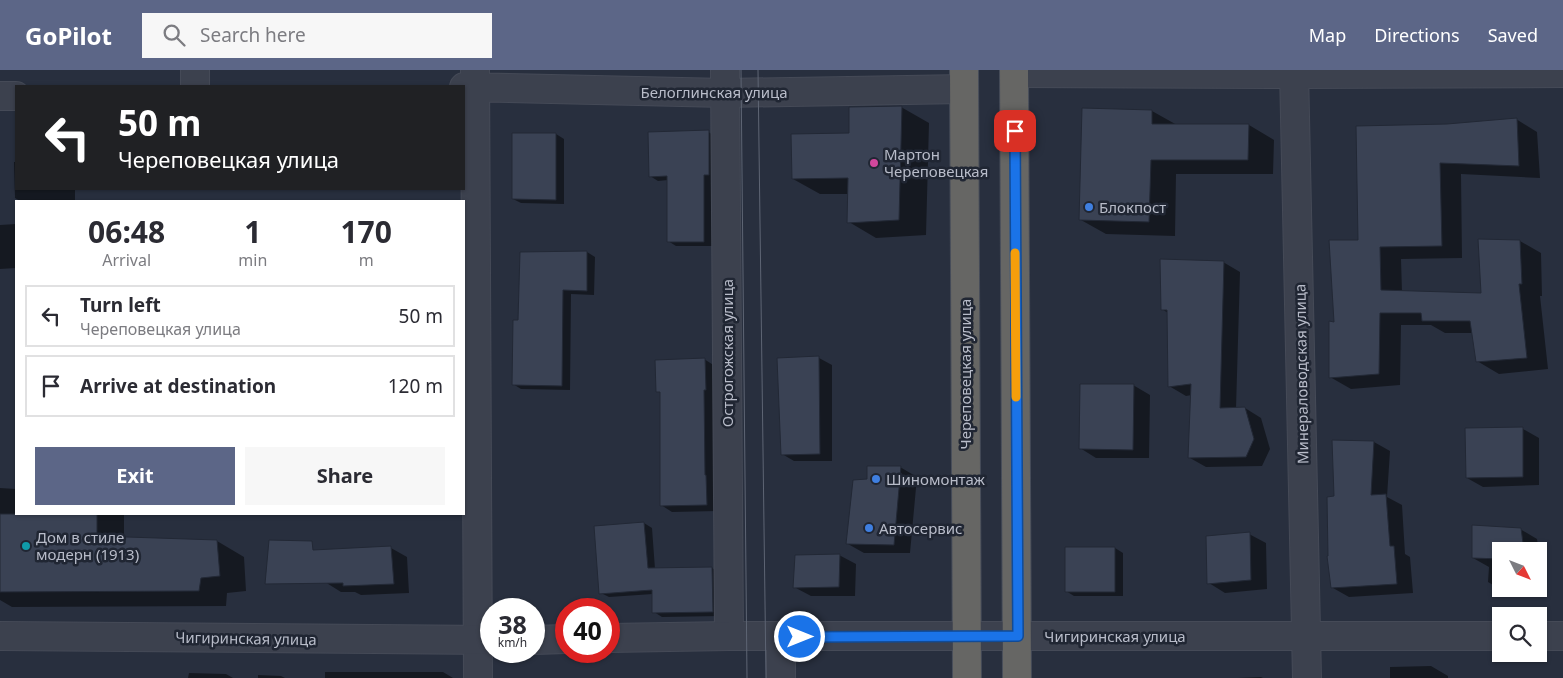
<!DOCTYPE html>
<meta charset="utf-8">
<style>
:root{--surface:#fff;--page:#f7f7f7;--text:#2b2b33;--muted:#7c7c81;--line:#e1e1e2;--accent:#5c6687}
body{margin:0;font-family:"Noto Sans",sans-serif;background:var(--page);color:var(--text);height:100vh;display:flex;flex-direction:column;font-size:19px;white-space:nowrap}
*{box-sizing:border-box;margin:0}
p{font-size:16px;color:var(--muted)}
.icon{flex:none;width:28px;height:28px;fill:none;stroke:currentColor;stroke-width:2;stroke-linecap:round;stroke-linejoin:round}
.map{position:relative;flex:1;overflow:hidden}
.panel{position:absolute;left:15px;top:130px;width:450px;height:315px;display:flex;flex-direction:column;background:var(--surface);border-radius:0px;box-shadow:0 1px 4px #0004}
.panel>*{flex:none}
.guide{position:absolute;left:15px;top:15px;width:450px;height:105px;border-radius:0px;box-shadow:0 1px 4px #0004;background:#202124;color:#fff;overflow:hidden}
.needle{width:32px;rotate:132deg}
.buttons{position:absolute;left:1492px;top:472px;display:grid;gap:10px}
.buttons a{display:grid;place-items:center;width:55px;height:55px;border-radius:0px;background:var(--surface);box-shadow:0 1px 4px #0004;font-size:25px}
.speed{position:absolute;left:480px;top:528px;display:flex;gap:10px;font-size:25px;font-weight:700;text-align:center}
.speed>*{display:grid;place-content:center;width:65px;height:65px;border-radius:50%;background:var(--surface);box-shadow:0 1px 4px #0004;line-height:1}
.speed small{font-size:12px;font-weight:400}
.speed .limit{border:8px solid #d22;background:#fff;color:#111}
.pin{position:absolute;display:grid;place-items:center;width:42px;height:42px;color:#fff;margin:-21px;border-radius:10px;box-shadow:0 2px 8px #0006}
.me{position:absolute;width:55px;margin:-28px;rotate:90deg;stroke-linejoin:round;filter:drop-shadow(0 0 4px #0008)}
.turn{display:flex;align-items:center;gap:18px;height:105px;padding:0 20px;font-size:22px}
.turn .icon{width:65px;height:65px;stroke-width:2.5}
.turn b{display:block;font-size:35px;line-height:42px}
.eta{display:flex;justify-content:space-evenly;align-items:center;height:85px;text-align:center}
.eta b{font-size:30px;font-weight:700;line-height:35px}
.action{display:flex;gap:10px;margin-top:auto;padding:10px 20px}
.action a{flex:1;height:58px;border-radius:0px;background:var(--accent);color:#fff;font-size:20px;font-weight:700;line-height:58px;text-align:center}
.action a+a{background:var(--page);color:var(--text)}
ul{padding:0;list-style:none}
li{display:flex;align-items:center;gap:15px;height:62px;margin:0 10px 8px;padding:0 10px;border:2px solid var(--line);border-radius:0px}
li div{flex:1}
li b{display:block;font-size:19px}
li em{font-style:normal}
header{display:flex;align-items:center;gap:30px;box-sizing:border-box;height:70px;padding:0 25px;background:var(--accent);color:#fff}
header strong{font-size:24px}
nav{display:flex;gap:28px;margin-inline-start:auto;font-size:18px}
.search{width:350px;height:45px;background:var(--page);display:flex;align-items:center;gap:12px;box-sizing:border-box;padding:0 18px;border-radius:0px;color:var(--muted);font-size:19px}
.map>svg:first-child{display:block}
.shadow{fill:#0007}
.building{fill:#3a4254;stroke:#222835}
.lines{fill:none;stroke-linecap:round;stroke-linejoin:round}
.minor-casing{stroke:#454a57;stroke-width:30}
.tertiary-casing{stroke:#454a57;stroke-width:30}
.trunk-casing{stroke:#464c59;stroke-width:30}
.minor{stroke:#3c414e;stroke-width:28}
.tertiary{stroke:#3c414e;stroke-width:28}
.trunk{stroke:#666664;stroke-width:28}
.tram{stroke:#5e6574;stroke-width:1}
.route-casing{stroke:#114b97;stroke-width:12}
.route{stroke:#1a73e8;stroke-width:9}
.slow{stroke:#f59e0b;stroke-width:9}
.hotel-dot{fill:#d1479c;stroke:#202633;stroke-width:2}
.shop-dot{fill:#3f7fe0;stroke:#202633;stroke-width:2}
.culture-dot{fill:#0f9aa8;stroke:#202633;stroke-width:2}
.labels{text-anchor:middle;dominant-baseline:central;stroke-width:5;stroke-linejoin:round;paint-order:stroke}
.street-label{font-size:15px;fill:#b8bcc9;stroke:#202633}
.poi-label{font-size:15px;fill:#b8bcc9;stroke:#202633;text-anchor:start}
</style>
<header>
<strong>GoPilot</strong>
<div class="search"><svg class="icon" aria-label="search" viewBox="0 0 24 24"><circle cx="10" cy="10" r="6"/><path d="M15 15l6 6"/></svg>Search here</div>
<nav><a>Map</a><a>Directions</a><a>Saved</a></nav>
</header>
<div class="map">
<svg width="1563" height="608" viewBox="0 0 1563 608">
<rect width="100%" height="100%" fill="#282f3e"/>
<path class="shadow" d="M 901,37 L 929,53 L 926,165 L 876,168 L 849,152 L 849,124 L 820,124 L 793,109 Z
M 1152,41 L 1177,55 L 1249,55 L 1274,70 L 1273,104 L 1176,104 L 1175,166 L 1106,164 L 1081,150 Z
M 1516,49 L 1537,62 L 1540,108 L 1461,104 L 1462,188 L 1401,189 L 1402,222 L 1482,225 L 1520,171 L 1541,183 L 1542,226 L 1540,226 L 1548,299 L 1499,304 L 1477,291 L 1473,263 L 1445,263 L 1431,255 L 1401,255 L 1400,315 L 1351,319 L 1330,307 L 1335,253 L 1359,171 L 1447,55 Z
M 708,62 L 716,66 L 717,109 L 712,109 L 712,176 L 676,176 L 668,171 L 668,110 L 658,111 L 650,106 Z
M 556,64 L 564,69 L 564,134 L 521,133 L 513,129 Z
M 14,92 L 16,92 L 16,119 L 75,119 L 75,131 L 20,131 L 15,128 Z
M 16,154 L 16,198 L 0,199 L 0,155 Z
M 587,182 L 595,187 L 594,225 L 571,224 L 570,320 L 521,319 L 513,314 L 519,252 L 522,183 Z
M 1223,192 L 1240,202 L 1236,339 L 1245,338 L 1261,348 L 1270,379 L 1262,396 L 1206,397 L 1190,388 L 1192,325 L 1186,326 L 1169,316 L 1168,243 L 1162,239 Z
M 819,288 L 832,295 L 832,391 L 794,391 L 782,384 L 778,289 Z
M 704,289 L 715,296 L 718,441 L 672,442 L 661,435 L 661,323 L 658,321 Z
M 1133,315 L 1150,325 L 1149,388 L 1096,388 L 1080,378 Z
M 1523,359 L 1539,368 L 1539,415 L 1483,417 L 1467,408 Z
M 1333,371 L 1374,372 L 1390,381 L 1387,427 L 1402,435 L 1405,484 L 1410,487 L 1413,523 L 1349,527 L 1333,518 L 1335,428 Z
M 900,397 L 917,407 L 910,483 L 864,483 L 848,474 L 868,410 Z
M 0,418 L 16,419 L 16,444 L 124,444 L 124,468 L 217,471 L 244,487 L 246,521 L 227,523 L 226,536 L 12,537 L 0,530 Z
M 644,453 L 652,458 L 655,499 L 712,498 L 720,503 L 721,546 L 662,547 L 654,542 L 653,524 L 609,527 L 601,523 Z
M 1520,459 L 1537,469 L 1539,481 L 1501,481 L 1501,519 L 1539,519 L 1539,481 L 1545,522 L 1505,522 L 1488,512 L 1489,497 L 1473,488 Z
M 1249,464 L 1266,473 L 1267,519 L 1225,523 L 1209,513 Z
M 391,478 L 407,487 L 409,523 L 361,525 L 355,522 L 341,522 L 325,512 Z
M 1115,478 L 1123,483 L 1123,526 L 1074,526 L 1066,521 Z
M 839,485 L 856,494 L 855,526 L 811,526 L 794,517 Z
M 1431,596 L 1448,606 L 1448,608 L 1390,608 L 1390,597 Z
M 325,602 L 443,602 L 453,608 L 325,608 Z
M 189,603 L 226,604 L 233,608 L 188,608 Z
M 258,605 L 281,606 L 285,608 L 258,608 Z
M 1261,607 L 1263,608 L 1238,608 Z"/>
<path class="building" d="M 902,36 L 899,150 L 847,153 L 848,108 L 792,109 L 791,64 L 849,63 L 849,37 Z
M 1082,38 L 1152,40 L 1152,54 L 1249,54 L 1248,90 L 1151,90 L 1149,152 L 1079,150 Z
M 1517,48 L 1519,96 L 1440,93 L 1442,176 L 1380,177 L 1381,220 L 1481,223 L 1478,169 L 1520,170 L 1522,214 L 1519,214 L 1527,288 L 1476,292 L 1470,251 L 1422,251 L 1421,243 L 1380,243 L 1379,304 L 1329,308 L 1329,251 L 1334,252 L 1329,170 L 1358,170 L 1356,56 L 1447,54 Z
M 709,60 L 709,105 L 704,105 L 704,172 L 667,172 L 667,106 L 649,107 L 648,62 Z
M 512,63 L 556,63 L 556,130 L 512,129 Z
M 587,181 L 587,221 L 563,220 L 562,316 L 512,315 L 513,250 L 518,250 L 520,182 Z
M 1160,189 L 1224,191 L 1220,338 L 1245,337 L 1254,369 L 1246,387 L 1188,388 L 1191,314 L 1168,317 L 1167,240 L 1161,240 Z
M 819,286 L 820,384 L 781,385 L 777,288 Z
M 705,288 L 706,320 L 704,320 L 705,405 L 706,405 L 707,435 L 660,436 L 660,322 L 656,322 L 655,290 Z
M 1080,314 L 1134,314 L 1133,380 L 1079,379 Z
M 1523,357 L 1523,407 L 1466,408 L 1465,358 Z
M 1332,370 L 1374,371 L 1371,425 L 1386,424 L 1390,476 L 1394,476 L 1397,514 L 1331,518 L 1327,486 L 1328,486 L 1327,427 L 1334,426 Z
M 867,396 L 901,396 L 894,475 L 846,474 L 853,410 L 867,409 Z
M 0,444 L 97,444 L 97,466 L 217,470 L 220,506 L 201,508 L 199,521 L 0,522 Z
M 644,452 L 648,498 L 712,497 L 713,542 L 652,543 L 652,520 L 599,524 L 594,456 Z
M 1472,455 L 1521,458 L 1524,481 L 1501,481 L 1501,489 L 1472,488 Z
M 1250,462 L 1251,510 L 1207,514 L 1206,466 Z
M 269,470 L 312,471 L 313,480 L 391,476 L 394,514 L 343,516 L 343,513 L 265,514 Z
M 1065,477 L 1115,477 L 1115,522 L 1065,522 Z
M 840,484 L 839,517 L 793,518 L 795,485 Z"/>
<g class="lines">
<defs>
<path id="minor" d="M 475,0 L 478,608
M 725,0 L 729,566
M 1294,0 L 1307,608
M 1014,3 L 1294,4 L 1563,3
M 195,16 L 195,0
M 464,17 L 725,23 L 964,19
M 0,26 L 16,26
M 1018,566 L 1501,566
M 1539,566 L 1563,566
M 781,608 L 781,567"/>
<path id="tertiary" d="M 0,566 L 491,570
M 609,568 L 729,566 L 1018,566
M 534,570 L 566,569"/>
<path id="trunk" d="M 964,0 L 967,608
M 1014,0 L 1017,608"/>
</defs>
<use href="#minor" class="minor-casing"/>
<use href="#tertiary" class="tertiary-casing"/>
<use href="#trunk" class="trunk-casing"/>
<use href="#minor" class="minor"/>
<use href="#tertiary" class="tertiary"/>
<use href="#trunk" class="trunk"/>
<path class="tram" d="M 741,0 L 747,608
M 758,0 L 766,608"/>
</g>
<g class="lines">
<defs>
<path id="route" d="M 800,567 L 1018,566 L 1015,61"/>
</defs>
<use href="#route" class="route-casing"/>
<use href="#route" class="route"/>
<path class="slow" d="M 1015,183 L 1016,327"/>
</g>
<circle class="hotel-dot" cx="874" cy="93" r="5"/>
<g class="shop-dot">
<circle cx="1089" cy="137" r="5"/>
<circle cx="876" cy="409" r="5"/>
<circle cx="869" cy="458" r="5"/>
</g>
<circle class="culture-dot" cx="26" cy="476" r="5"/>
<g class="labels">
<g class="street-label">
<text x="714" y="22">Белоглинская улица</text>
<text transform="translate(727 283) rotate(-90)">Острогожская улица</text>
<text transform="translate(965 304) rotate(-90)">Череповецкая улица</text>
<text transform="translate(1301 304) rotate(-91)">Минераловодская улица</text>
<text x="1115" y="566">Чигиринская улица</text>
<text transform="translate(246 568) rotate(1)">Чигиринская улица</text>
</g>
<g class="poi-label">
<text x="884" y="84">Мартон<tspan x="884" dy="17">Череповецкая</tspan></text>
<text x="1099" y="137">Блокпост</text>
<text x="886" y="409">Шиномонтаж</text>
<text x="879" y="458">Автосервис</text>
<text x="36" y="467">Дом в стиле<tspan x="36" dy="17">модерн (1913)</tspan></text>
</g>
</g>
</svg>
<div class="buttons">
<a><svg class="needle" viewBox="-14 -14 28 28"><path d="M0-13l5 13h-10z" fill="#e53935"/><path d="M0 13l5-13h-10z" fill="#7c7c81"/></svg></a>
<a><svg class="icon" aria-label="search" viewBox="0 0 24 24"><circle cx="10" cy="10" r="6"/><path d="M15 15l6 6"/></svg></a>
</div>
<div class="speed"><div>38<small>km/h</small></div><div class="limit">40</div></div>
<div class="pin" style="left:1015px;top:61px;background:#d93025"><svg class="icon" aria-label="arrive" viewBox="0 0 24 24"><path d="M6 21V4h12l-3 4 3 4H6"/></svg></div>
<svg class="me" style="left:800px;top:567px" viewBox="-20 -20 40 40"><circle r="17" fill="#1a73e8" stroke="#fff" stroke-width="3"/><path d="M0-11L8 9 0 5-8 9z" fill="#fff"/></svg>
<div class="guide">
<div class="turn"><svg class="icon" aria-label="left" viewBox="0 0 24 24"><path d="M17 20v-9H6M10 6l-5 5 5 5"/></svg><div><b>50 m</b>Череповецкая улица</div></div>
</div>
<section class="panel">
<div class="eta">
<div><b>06:48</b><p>Arrival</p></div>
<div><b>1</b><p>min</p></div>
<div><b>170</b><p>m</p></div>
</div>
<ul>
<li><svg class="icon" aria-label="left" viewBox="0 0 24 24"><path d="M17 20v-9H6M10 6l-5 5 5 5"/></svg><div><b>Turn left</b><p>Череповецкая улица</p></div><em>50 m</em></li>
<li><svg class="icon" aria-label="arrive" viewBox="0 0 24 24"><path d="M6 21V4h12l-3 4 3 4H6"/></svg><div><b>Arrive at destination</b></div><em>120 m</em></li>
</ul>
<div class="action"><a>Exit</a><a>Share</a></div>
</section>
</div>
